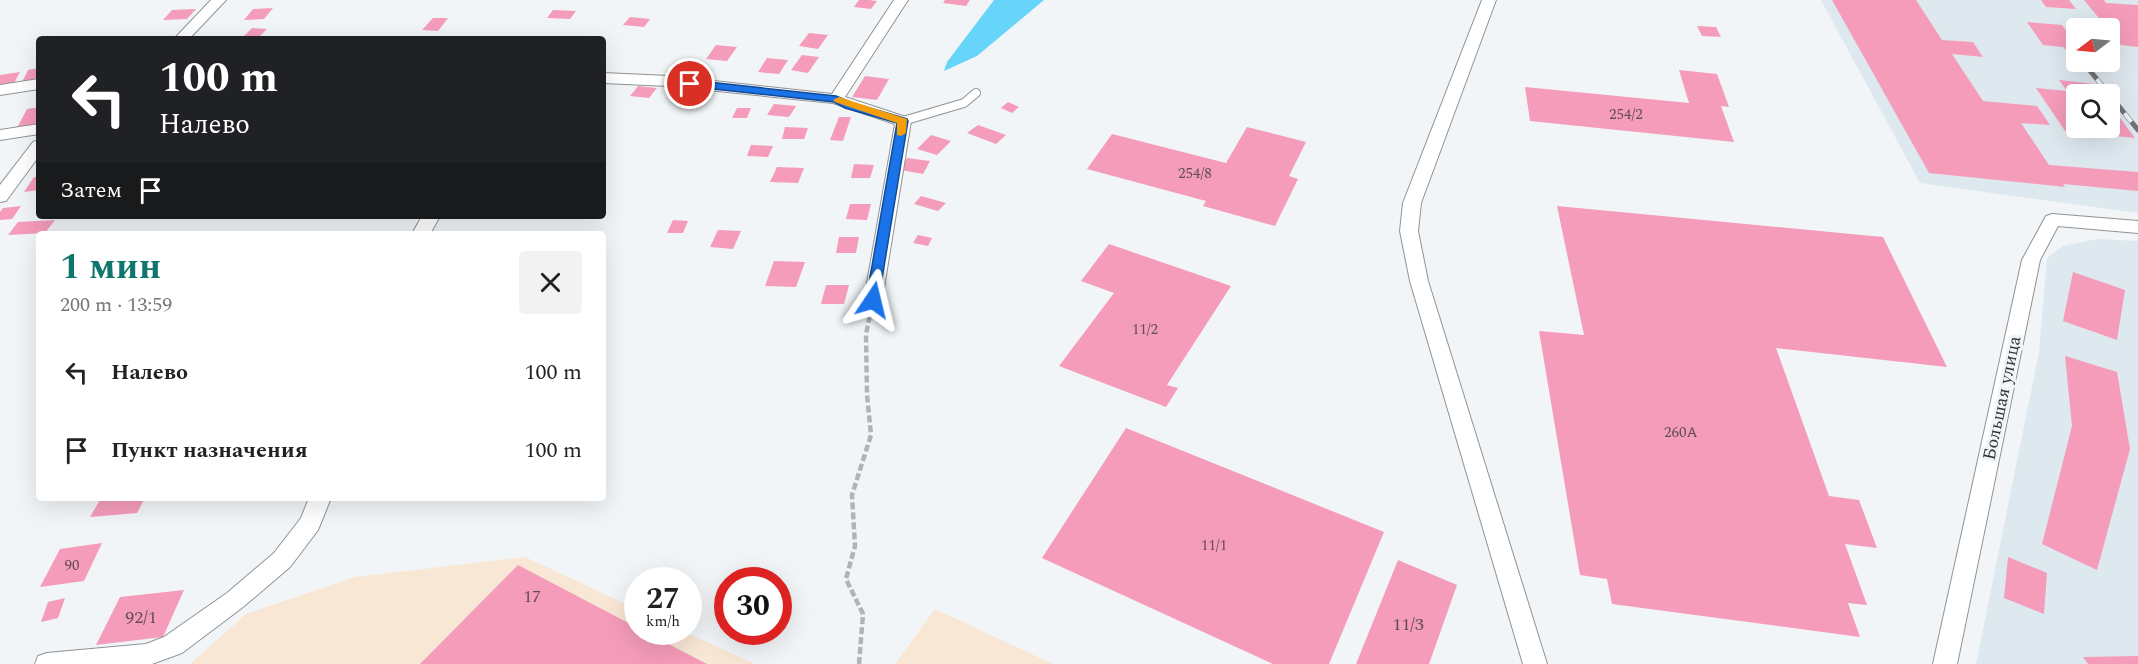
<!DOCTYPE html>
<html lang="ru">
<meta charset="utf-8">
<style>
:root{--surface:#fff;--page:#f2f2f2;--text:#222;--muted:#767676;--accent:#0f766e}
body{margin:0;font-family:Spectral,serif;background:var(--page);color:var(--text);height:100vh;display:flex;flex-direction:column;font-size:22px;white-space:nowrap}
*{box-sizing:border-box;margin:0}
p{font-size:20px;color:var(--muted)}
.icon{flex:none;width:33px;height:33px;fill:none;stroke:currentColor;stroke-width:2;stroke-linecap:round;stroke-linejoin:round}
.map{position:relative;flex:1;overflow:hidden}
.drawer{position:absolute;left:36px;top:231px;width:570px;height:270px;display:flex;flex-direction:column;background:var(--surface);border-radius:6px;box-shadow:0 6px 24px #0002}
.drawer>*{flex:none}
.top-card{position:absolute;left:36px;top:36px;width:570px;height:183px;border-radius:6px;box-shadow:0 6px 24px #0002;background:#202124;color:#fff;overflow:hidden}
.needle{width:39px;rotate:254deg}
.fabs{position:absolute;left:2066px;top:18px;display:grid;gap:12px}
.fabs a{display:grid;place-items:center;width:54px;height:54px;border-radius:6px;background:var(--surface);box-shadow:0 6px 24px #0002;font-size:30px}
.speed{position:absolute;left:624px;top:567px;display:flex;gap:12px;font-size:30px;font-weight:700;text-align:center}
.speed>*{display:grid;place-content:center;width:78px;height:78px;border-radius:50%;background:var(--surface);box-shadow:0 6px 24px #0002;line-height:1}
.speed small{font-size:15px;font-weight:400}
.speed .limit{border:9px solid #d22;background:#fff;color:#111}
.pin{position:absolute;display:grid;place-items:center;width:51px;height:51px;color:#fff;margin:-26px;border:3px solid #fff;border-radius:50%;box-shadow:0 2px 6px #0007}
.me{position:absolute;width:66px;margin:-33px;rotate:10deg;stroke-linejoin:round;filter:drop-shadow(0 0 4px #0008)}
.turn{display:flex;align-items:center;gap:21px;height:126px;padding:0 24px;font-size:27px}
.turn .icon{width:78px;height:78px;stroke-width:2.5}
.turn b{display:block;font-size:42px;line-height:51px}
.then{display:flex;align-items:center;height:57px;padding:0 24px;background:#0003;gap:12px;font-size:22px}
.round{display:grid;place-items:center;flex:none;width:63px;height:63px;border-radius:6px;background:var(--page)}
.summary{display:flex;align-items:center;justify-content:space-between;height:102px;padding:0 24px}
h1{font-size:36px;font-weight:700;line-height:45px;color:var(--accent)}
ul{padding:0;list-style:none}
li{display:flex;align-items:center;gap:18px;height:78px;padding:0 24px}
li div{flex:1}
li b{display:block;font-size:22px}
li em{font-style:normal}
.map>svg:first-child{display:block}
.commercial{fill:#f9e7d6}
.built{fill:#dee8ef;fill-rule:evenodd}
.water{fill:#67d5f9}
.building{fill:#f59cbb}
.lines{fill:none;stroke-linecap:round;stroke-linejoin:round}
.lane-casing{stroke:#909396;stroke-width:10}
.street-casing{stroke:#909396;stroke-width:2}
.path{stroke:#b1b4b6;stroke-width:4.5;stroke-dasharray:7 3;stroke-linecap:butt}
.lane{stroke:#fff;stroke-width:8}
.street{fill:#fff;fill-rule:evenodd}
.rail-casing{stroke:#717374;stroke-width:5}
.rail{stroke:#f1f5f7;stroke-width:4;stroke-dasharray:11;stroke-linecap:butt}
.route{fill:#1a73e8;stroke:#114b97;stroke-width:1.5}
.slow{fill:#f59e0b}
.labels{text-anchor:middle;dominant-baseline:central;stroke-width:6;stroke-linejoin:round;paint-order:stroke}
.number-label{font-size:15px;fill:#634d56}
.street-label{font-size:18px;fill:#323334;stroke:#f1f5f7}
.near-number-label{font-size:18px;fill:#634d56}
</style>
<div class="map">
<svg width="2138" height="664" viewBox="0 0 2138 664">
<rect width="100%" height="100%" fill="#f1f5f7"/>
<path class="commercial" d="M 525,557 L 637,609 L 638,632 L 685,632 L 755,664 L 190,664 L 246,614 L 355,577 Z
M 935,609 L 1053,664 L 895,664 Z"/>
<path class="built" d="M 1821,0 L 2138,0 L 2138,213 L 1920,183 ZM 2076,28 L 2109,28 L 2109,62 L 2076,62 ZM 2076,94 L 2109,94 L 2109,128 L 2076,128 Z
M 2097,239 L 2138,241 L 2138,664 L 1976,664 L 2039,352 L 2047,258 L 2063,246 Z"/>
<path class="water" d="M 994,0 L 1044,0 L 977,56 L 944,71 L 947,62 Z"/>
<path class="building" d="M 859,0 L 869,0 L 877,1 L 871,9 L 854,7 Z
M 945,0 L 970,0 L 966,6 L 943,3 Z
M 1832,0 L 1916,0 L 1942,40 L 1973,42 L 1983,57 L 1952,54 L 1983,101 L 2037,106 L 2050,125 L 2021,123 L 2049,165 L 2138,172 L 2138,191 L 2063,184 L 2065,187 L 1929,173 Z
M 2041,0 L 2069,0 L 2076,9 L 2046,7 Z
M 2084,0 L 2104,0 L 2106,3 L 2138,5 L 2138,47 L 2121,45 Z
M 273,8 L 264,19 L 244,20 L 253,9 Z
M 196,9 L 187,19 L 163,20 L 172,10 Z
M 553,10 L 576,11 L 570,19 L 547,18 Z
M 630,17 L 650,19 L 644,27 L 623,25 Z
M 433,18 L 448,18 L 438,31 L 422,30 Z
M 2027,22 L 2062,25 L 2076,43 L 2076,51 L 2066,50 L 2063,47 L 2043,45 Z
M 1697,26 L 1716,27 L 1721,37 L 1702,36 Z
M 252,28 L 267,29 L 259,37 L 244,36 Z
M 809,33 L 828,35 L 818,49 L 799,46 Z
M 716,45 L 737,47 L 727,61 L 706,59 Z
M 802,55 L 819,57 L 808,73 L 791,70 Z
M 767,58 L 788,60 L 779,74 L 758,72 Z
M 39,68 L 39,81 L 21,84 L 28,70 Z
M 1679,70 L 1717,74 L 1729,107 L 1721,106 L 1734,142 L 1530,121 L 1525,87 L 1689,103 Z
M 20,72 L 13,85 L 0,87 L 0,75 Z
M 865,76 L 889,79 L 877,100 L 852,97 Z
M 2059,80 L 2095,84 L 2103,94 L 2076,94 L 2076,128 L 2109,128 L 2109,103 L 2135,138 L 2065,131 L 2036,88 L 2067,91 Z
M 638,86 L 657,88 L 649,98 L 630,96 Z
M 1008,102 L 1019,107 L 1012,113 L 1001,108 Z
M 774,104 L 796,106 L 789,117 L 767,115 Z
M 39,107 L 39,125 L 17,128 L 27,109 Z
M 737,108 L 751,108 L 747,118 L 732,118 Z
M 839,117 L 851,117 L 843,141 L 830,140 Z
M 978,125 L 1006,135 L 996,144 L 967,133 Z
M 785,127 L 808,128 L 804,139 L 782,139 Z
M 1247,127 L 1306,142 L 1289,176 L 1298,179 L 1275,226 L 1203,206 L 1206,201 L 1087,169 L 1112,134 L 1226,163 Z
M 931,135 L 951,141 L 937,155 L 917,149 Z
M 751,145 L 773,146 L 768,157 L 747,156 Z
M 907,158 L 930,161 L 923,174 L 900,170 Z
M 854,164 L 874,165 L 870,178 L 851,178 Z
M 777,167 L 804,168 L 798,183 L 770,182 Z
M 34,177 L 39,177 L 39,190 L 24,192 Z
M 921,196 L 946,203 L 938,211 L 914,204 Z
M 850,204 L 871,204 L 867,220 L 846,219 Z
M 21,206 L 12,219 L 0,220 L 0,212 L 3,208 Z
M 1557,206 L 1883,237 L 1947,367 L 1776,348 L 1829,496 L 1859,500 L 1877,548 L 1845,544 L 1867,605 L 1848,603 L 1860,637 L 1612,604 L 1607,579 L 1580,575 L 1539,331 L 1584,335 Z
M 55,220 L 45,233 L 8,235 L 18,222 Z
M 673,220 L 688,221 L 683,233 L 667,233 Z
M 718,230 L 741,231 L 733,249 L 710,247 Z
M 918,235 L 932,238 L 928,246 L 913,243 Z
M 839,237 L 859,237 L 856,253 L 836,253 Z
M 1109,244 L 1231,286 L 1167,385 L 1178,388 L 1166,407 L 1059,366 L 1114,293 L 1081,281 Z
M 774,261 L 805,262 L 796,287 L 765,286 Z
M 2073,272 L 2125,290 L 2117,340 L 2063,321 Z
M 826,285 L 849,285 L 844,304 L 821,304 Z
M 2065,356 L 2117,372 L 2130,449 L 2097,570 L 2042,544 L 2072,426 Z
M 1126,428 L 1384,532 L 1329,664 L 1273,664 L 1042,558 Z
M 101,498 L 145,498 L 137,513 L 90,517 Z
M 102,543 L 84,581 L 40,587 L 60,549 Z
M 2008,557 L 2047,573 L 2044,614 L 2004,598 Z
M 1398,560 L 1457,585 L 1429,664 L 1356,664 Z
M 518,565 L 638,628 L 638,632 L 645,632 L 707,664 L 420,664 Z
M 184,590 L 163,637 L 96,645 L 120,597 Z
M 65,598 L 58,618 L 41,622 L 48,602 Z
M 2138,656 L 2138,664 L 2088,664 L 2083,657 Z"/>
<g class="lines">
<defs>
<path id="lane" d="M 903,121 L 964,103 L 976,93"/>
<path id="street" d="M 211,0 L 226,0 L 189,39 L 174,39 Z
M 894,0 L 908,0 L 845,97 L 909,118 L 911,121 L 882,300 L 880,305 L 873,307 L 866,305 L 864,300 L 895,124 L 833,103 L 669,86 L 603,83 L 603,73 L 669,76 L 832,94 Z
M 1482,0 L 1496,0 L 1421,203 L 1418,231 L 1428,281 L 1547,664 L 1523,664 L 1410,281 L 1400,231 L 1403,203 Z
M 39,79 L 39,89 L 0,95 L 0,85 Z
M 39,124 L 39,134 L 0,140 L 0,130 Z
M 39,140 L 39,156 L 6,201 L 0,202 L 0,185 L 33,142 Z
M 2052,214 L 2138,221 L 2138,233 L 2058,226 L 2040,260 L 1957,664 L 1933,664 L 2022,260 L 2046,216 Z
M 422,216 L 440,216 L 430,234 L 412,234 Z
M 309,498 L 331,498 L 318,530 L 290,567 L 243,607 L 182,653 L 152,664 L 35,664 L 38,656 L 47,653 L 146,644 L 164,637 L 227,593 L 274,553 L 301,518 Z"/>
</defs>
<use href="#lane" class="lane-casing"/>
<use href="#street" class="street-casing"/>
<path class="path" d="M 859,664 L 863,614 L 846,579 L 855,546 L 852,495 L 871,435 L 867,395 L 866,334 L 870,315"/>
<use href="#lane" class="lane"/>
<use href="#street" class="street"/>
<defs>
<path id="rail" d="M 2083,62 L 2138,130"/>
</defs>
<use href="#rail" class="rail-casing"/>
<use href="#rail" class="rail"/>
</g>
<path class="route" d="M 690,80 L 836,96 L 853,103 L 907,119 L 908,121 L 878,303 L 868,303 L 866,300 L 897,123 L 845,108 L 834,102 L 686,86 L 686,81 Z"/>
<path class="slow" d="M 839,97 L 907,119 L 906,133 L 901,136 L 897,135 L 897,123 L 835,102 L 833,100 Z"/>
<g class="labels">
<g class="number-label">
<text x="1626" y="114">254/2</text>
<text x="1195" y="173">254/8</text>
<text x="1145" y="329">11/2</text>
<text x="1681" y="432">260А</text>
<text x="1214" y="545">11/1</text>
<text x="72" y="565">90</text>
</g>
<g class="street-label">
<text transform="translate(2002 398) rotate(-78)">Большая улица</text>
</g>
<g class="near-number-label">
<text x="532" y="596">17</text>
<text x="141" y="617">92/1</text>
<text x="1408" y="624">11/3</text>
</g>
</g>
</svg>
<div class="fabs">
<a><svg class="needle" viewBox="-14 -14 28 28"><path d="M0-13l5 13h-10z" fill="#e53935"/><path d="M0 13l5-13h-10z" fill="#767676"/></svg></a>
<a><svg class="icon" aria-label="search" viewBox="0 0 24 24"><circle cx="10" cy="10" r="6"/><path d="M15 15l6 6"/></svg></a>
</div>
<div class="speed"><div>27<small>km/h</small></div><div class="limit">30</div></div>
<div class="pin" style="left:690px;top:84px;background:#d93025"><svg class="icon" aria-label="arrive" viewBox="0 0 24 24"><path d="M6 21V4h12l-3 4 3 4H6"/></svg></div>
<svg class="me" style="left:873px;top:300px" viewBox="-20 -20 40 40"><path d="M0-17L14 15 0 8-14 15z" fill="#1a73e8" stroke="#fff" stroke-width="4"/></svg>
<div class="top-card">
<div class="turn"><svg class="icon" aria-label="left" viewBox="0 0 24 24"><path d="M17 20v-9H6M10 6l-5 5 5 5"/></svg><div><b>100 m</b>Налево</div></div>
<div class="then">Затем<svg class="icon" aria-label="arrive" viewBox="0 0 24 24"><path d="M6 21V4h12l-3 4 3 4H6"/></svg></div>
</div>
<section class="drawer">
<div class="summary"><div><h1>1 мин</h1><p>200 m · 13:59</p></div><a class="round"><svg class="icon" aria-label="close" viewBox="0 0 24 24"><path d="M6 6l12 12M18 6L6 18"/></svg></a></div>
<ul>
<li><svg class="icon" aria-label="left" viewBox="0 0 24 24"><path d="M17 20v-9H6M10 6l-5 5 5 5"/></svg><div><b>Налево</b></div><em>100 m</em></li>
<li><svg class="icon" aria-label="arrive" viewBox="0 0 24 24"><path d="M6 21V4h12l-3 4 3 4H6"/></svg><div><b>Пункт назначения</b></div><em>100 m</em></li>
</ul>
</section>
</div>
